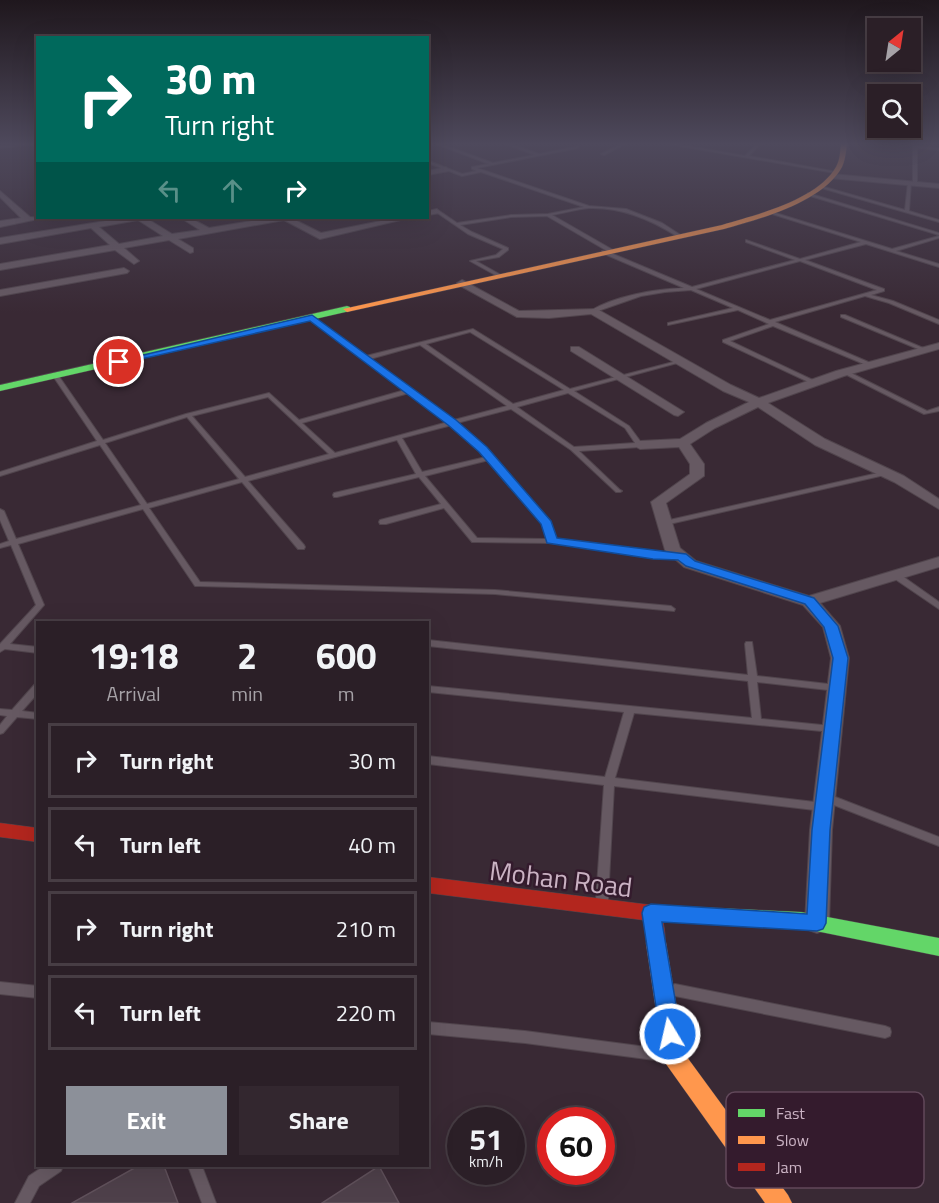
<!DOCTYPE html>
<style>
:root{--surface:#2b1f27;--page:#33272f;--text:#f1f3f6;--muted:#a6a2a7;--line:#473d44;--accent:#8c9099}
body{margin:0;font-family:"Titillium Web",sans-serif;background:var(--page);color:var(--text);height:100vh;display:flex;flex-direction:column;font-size:22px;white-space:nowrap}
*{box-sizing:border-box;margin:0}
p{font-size:20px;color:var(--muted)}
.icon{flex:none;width:33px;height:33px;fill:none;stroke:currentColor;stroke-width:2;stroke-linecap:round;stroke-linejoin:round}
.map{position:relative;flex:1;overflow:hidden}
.details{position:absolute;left:36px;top:621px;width:393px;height:546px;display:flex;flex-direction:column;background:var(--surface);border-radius:0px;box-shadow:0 6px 24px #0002,0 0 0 2px var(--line)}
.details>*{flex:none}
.hud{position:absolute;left:36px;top:36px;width:393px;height:183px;border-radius:0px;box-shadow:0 6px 24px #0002,0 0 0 2px var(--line);background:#00695c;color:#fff;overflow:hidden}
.needle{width:39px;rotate:30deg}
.tools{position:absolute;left:867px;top:18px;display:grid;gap:12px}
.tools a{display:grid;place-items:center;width:54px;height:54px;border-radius:0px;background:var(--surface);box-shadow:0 6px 24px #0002,0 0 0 2px var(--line);font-size:30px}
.speed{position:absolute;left:447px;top:1107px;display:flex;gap:12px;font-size:30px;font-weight:700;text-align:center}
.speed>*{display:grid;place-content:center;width:78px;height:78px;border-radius:50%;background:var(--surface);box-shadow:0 6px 24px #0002,0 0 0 2px var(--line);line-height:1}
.speed small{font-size:15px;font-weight:400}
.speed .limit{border:9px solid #d22;background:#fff;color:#111}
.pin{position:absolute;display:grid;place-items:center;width:51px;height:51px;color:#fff;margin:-26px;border:3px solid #fff;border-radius:50%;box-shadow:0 2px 6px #0007}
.me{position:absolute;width:66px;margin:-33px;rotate:351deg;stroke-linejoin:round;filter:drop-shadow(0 0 4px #0008)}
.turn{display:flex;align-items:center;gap:21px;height:126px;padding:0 30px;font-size:27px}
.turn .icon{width:78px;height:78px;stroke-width:2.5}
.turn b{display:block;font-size:42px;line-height:51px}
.lanes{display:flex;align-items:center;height:57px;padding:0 30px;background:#0003;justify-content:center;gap:30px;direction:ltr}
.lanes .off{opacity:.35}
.eta{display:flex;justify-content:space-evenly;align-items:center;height:102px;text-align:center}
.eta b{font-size:36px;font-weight:700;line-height:42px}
.cta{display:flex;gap:12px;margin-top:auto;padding:12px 30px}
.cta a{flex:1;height:69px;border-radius:0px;background:var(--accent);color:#fff;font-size:24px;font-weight:700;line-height:69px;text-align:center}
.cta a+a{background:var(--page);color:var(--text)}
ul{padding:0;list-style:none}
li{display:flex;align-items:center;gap:18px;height:75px;margin:0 12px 9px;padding:0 18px;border:3px solid var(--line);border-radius:0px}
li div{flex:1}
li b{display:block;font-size:22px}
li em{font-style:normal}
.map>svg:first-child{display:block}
.building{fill:#4e404a;stroke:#60515b;stroke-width:1.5}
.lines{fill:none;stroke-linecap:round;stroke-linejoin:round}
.lane-casing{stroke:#51454d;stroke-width:2}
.street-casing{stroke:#51454d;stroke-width:2}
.fast-casing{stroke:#51454d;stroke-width:1}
.slow-casing{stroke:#51454d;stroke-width:1}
.jam-casing{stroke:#51454d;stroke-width:1}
.lane{fill:#665962;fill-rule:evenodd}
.street{fill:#665962;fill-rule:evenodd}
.fast{fill:#63d668;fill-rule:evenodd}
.slow{fill:#ff974d;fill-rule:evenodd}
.jam{fill:#b3261e;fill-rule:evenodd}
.route{fill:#1a73e8;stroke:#114b97;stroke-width:1.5}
.labels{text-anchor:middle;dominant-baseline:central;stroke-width:5;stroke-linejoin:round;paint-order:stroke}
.near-street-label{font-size:27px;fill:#cab2c3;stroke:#341b2d}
.key{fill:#341b2d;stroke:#61485a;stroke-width:1.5}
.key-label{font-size:16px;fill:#cab2c3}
</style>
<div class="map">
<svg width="939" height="1203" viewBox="0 0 939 1203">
<rect width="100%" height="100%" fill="#392934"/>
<path class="building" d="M 138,1166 L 164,1166 L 178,1203 L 72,1203 Z
M 379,1166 L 399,1203 L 322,1203 Z"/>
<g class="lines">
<defs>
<path id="lane" d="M 19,144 L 36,144 L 0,148 L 0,146 Z
M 441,144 L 493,163 L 535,155 L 505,144 L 511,144 L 539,154 L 579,146 L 578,148 L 477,168 L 589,206 L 626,209 L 662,223 L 682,236 L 678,237 C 652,220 622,207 589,208 C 577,209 564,213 552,215 L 613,250 L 613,252 L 609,252 L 547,216 L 511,217 L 460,225 L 472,232 L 508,248 L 508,250 L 499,257 L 476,261 L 501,275 L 497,276 L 470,261 L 496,255 L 503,249 L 468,234 L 436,212 L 436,210 L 438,210 L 457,223 L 511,215 L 548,214 L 584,207 L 481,172 L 462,176 L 428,163 L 428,161 L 429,161 L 462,174 L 477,171 L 472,169 L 472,167 L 489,164 L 436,144 Z
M 621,144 L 625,144 L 604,155 L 601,154 Z
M 668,144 L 677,144 L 745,156 L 757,144 L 760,144 L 749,156 L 837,172 L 835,173 Z
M 913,144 L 917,144 L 917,146 L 939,148 L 939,150 L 917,148 L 917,184 L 915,185 L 913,184 Z
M 908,182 L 911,183 L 909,211 L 939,220 L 939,222 L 818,187 L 821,186 L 905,210 Z
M 808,193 L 939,233 L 939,235 L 807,195 Z
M 769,211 L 892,249 L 939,236 L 939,238 L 896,251 L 939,264 L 939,267 L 866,244 L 805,260 L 884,289 L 884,291 L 871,295 L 893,301 L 939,320 L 939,324 L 889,303 L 865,296 L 775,322 L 873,364 L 874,365 L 871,367 L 773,326 L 730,341 L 817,382 L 817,384 L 815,385 L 723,342 L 723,340 L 769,324 L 738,310 L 668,325 L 668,323 L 733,308 L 691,290 L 665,292 L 641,296 L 595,312 L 590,311 C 615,296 655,289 684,288 L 602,253 L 602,251 L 606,251 L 692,287 L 795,260 L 746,242 L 746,240 L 800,259 L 861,242 L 769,213 ZM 800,261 L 877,290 L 770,320 L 696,289 Z
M 841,315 L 845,315 L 928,350 L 923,351 L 841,317 Z
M 311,316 L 366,356 L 473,329 L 570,389 L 681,360 L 681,362 L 574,391 L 629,426 L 643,445 L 640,447 L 579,451 L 620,490 L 622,491 L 620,492 L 616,492 L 571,450 L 511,409 L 457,423 L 485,448 L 550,521 L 554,539 L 653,553 L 681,555 L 685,557 L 681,559 L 653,557 L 551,543 L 475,542 L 472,542 L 444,508 L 386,524 L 380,524 L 379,522 L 380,520 L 441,504 L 419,477 L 337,497 L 334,497 L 333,495 L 334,493 L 416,474 L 397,440 L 248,481 L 304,545 L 305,547 L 304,549 L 298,549 L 242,482 L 149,508 L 200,582 L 495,590 L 671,606 L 675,609 L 674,611 L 495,594 L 198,586 L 195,586 L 143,509 L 18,544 L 44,605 L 10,644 L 38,647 L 38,653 L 5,649 L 0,652 L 0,644 L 36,605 L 11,545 L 0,548 L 0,544 L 9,541 L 0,520 L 0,509 L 4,511 L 16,539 L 141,505 L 100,445 L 0,476 L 0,472 L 97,441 L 53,376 L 54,375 L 58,375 L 103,440 L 186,414 L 269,393 L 299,420 L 405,390 L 309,319 L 308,318 ZM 470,332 L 564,390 L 513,404 L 426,344 ZM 420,345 L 507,406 L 454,420 L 370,359 ZM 409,393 L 448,422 L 335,453 L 302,423 ZM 568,393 L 625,428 L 635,443 L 574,447 L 517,407 ZM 268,397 L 329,454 L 245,477 L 192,416 ZM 187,417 L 239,479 L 147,504 L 105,443 ZM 452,425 L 486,457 L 422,472 L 402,438 ZM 489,460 L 543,523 L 547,539 L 477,538 L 425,476 Z
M 847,371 L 927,411 L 939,407 L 939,411 L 924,414 L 845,374 L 844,373 Z
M 887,471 L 890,473 L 889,474 L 665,525 L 661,523 L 665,521 Z
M 892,573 L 898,573 L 939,602 L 939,609 L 892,577 L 891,575 Z
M 428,640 L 748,675 L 745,644 L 746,642 L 752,642 L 757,676 L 837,685 L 840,686 L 842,688 L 840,690 L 837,691 L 757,682 L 761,719 L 832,726 L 835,727 L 837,729 L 835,731 L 832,732 L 634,713 L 615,778 L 823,803 L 827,804 L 828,807 L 827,810 L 823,811 L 614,786 L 608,900 L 606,903 L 602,905 L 598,903 L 596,900 L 604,785 L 428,764 L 428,756 L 605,777 L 624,712 L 428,692 L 428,686 L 752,718 L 748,681 L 428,646 Z
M 38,683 L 38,693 L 22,711 L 38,713 L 38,719 L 17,717 L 3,733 L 0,734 L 0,725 L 7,716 L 0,715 L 0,709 L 12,710 L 35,684 Z
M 825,793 L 939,837 L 939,846 L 821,800 L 820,797 L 821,794 Z
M 0,982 L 38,986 L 38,998 L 0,994 Z
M 675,984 L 885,1026 L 890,1028 L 891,1032 L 890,1036 L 885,1038 L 675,996 L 671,994 L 669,990 L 671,986 Z
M 428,1022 L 525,1031 L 662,1049 L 667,1050 L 669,1055 L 667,1060 L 662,1061 L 525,1043 L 428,1034 Z
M 44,1166 L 63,1166 L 61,1171 L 39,1186 L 30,1203 L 15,1203 L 29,1176 Z
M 188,1166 L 202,1166 L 216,1203 L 202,1203 Z"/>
<path id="street" d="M 446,167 L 449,171 L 428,175 L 428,171 Z
M 832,174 L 939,184 L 939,188 L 829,178 Z
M 0,191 L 30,217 L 43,218 L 0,227 L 0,221 L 21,218 L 0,197 Z
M 437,209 L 440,213 L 428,215 L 428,211 Z
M 124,218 L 146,218 L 172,234 L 200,230 L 181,218 L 190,218 L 209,228 L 270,218 L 291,218 L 321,233 L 396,218 L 409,218 L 320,239 L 284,220 L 178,239 L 193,248 L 193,252 L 190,253 L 169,240 L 124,248 L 139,261 L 134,264 L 115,250 L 0,270 L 0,264 L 110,245 L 91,228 L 0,244 L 0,238 ZM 138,220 L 163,236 L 119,244 L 99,227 Z
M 124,268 L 129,271 L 127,273 L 0,296 L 0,290 Z
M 462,280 L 519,311 L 597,309 L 731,385 L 759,398 L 836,371 L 939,343 L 939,349 L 844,376 L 768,403 L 825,439 L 904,476 L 939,499 L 939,509 L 894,482 L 815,445 L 758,407 L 715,428 L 690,444 L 704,464 L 704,476 L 666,503 L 680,548 L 696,561 L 809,596 L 939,557 L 939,567 L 820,603 L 840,626 L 849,658 L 832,830 L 829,923 L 825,930 L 817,933 L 809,930 L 805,923 L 810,830 L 831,658 L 823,627 L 803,605 L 684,567 L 665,550 L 651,502 L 690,474 L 690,464 L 679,447 L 640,449 L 633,445 L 640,441 L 680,439 L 706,423 L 749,402 L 723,391 L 591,314 L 549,318 L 517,317 L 459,285 L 457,283 Z
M 571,347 L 579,347 L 684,412 L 678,416 L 674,415 L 571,351 Z"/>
<path id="fast" d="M 347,306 L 350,307 L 350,311 L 0,391 L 0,385 Z
M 651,905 L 801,912 L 939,938 L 939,956 L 801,928 L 651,921 L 644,919 L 642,913 L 644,907 Z"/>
<path id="slow" d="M 841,144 L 847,144 C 846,152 845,161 842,167 C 823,202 760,219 724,229 L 347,312 L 343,309 L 722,225 C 756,215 817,200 836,167 C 840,160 840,152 841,144 Z
M 656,934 L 663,937 L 666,943 L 684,1053 L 788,1195 L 792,1203 L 765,1203 L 666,1064 L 663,1057 L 646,943 L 649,937 Z"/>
<path id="jam" d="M 0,823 L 38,828 L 38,842 L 0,837 Z
M 428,877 L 651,905 L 658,907 C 663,918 668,938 663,949 L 656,952 L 649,949 L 643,920 L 428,893 Z"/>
</defs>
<use href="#lane" class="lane-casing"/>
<use href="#street" class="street-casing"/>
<use href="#fast" class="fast-casing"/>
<use href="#slow" class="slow-casing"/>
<use href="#jam" class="jam-casing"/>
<use href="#lane" class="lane"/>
<use href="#street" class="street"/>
<use href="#fast" class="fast"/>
<use href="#slow" class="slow"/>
<use href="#jam" class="jam"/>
</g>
<linearGradient id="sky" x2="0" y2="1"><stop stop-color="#1f171d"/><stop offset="0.46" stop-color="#4e495c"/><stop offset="1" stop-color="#4e495c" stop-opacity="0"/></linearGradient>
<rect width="939" height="313" fill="url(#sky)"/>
<path class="route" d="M 312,315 L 456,420 L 487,447 L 551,521 L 557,538 L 686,554 L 695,561 L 814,598 L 838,626 L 848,658 L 830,830 L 826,923 L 823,929 L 817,931 L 662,922 L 681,1034 L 678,1041 L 670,1044 L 663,1041 L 660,1034 L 642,913 L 644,907 L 651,904 L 807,914 L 812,830 L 833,658 L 824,627 L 805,604 L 686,566 L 678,560 L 653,559 L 547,543 L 541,524 L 479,452 L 448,425 L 310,321 L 119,364 L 114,362 Z"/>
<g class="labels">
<g class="near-street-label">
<text transform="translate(561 878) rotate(7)">Mohan Road</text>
</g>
</g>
<rect x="726" y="1092" width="198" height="96" rx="9" class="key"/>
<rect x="738" y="1109" width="27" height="8" fill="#63d668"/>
<rect x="738" y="1136" width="27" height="8" fill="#ff974d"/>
<rect x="738" y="1163" width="27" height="8" fill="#b3261e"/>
<g class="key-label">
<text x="776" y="1119">Fast</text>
<text x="776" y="1146">Slow</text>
<text x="776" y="1173">Jam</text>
</g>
</svg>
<div class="tools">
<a><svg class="needle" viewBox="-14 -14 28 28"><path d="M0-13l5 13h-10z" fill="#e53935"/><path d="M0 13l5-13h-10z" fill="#a6a2a7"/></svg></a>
<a><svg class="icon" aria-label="search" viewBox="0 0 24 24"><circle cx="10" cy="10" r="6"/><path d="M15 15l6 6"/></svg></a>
</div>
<div class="speed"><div>51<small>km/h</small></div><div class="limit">60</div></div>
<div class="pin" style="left:119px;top:362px;background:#d93025"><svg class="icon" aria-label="arrive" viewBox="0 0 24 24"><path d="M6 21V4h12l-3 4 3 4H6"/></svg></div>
<svg class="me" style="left:670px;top:1034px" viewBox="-20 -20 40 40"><circle r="17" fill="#1a73e8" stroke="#fff" stroke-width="3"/><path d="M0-11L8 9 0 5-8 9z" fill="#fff"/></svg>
<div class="hud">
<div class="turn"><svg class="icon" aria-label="right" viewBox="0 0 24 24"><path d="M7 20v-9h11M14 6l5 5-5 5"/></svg><div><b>30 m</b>Turn right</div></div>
<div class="lanes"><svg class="icon off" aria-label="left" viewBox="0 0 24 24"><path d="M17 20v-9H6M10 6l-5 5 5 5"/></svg><svg class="icon off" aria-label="ahead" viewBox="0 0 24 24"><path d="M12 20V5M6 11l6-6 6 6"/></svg><svg class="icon" aria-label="right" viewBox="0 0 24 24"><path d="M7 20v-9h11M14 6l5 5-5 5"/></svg></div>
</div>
<section class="details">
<div class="eta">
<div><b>19:18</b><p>Arrival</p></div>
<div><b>2</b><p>min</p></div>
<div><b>600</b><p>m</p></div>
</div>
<ul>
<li><svg class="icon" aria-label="right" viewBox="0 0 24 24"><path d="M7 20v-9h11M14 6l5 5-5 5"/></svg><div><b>Turn right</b></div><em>30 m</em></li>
<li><svg class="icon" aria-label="left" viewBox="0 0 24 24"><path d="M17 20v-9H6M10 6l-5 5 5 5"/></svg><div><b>Turn left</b></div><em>40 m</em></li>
<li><svg class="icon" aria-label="right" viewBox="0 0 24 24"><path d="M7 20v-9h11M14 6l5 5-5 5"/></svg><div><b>Turn right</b></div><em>210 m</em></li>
<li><svg class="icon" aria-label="left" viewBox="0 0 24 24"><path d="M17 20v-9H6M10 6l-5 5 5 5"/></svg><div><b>Turn left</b></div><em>220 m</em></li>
</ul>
<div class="cta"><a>Exit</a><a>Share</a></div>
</section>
</div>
